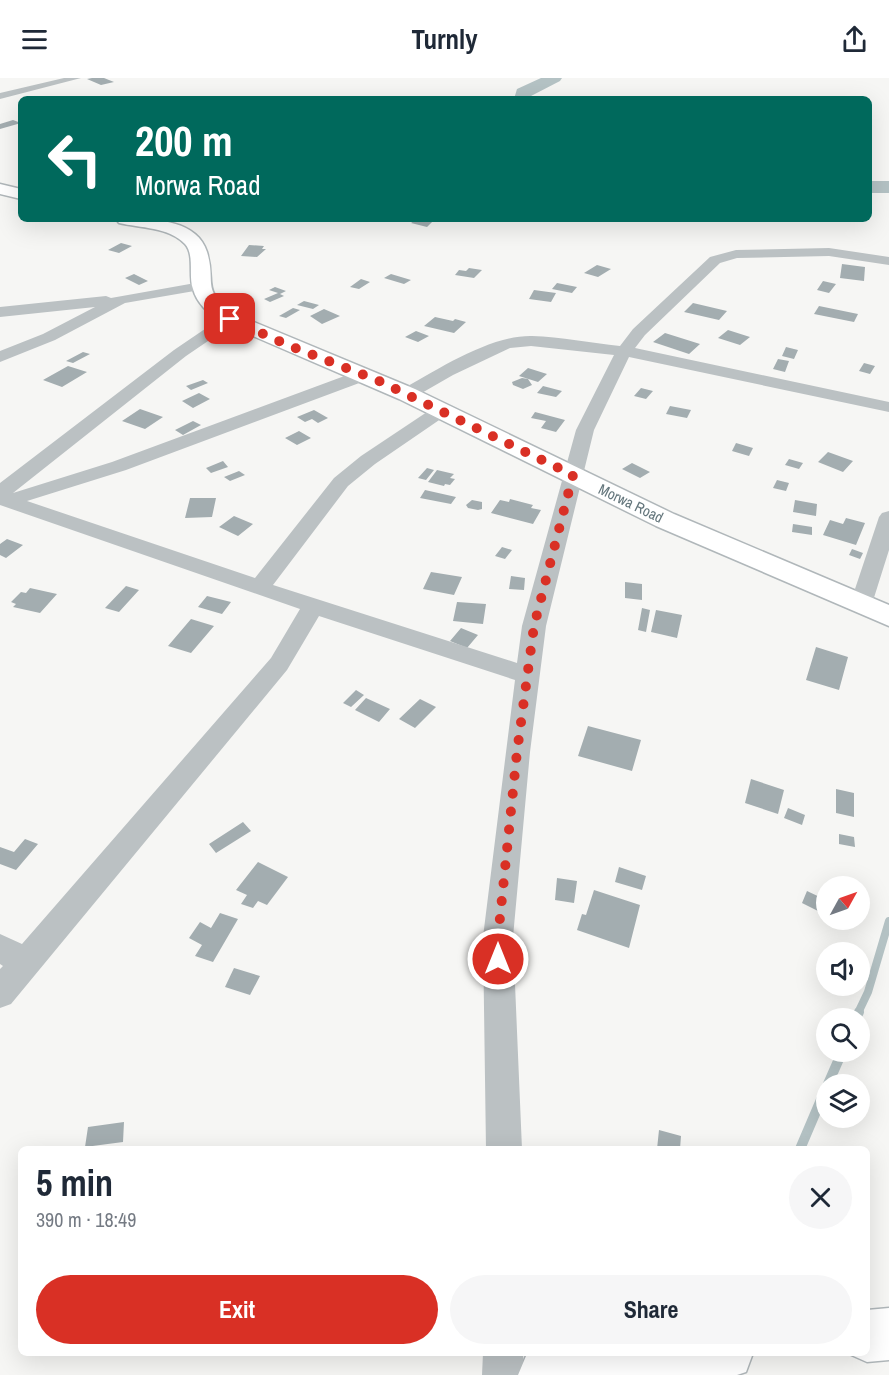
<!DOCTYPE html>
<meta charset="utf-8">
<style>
:root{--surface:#fff;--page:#f6f6f7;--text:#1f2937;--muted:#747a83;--accent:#d93025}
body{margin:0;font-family:"Archivo Narrow",sans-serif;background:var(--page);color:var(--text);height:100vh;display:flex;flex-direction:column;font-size:22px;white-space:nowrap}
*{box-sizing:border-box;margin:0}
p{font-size:20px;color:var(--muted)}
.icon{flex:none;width:33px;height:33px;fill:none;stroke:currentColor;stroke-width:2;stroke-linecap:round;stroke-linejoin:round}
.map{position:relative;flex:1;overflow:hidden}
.side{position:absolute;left:18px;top:1068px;width:852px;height:210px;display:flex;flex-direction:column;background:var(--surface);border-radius:9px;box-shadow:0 6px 24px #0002}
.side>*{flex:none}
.banner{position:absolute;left:18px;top:18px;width:854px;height:126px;border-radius:9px;box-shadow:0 6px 24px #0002;background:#00695c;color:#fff;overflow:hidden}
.needle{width:39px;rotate:50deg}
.buttons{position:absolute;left:816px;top:798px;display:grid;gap:12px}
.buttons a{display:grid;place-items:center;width:54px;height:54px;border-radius:50%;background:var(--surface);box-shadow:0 6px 24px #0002;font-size:30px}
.pin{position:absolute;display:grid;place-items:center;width:51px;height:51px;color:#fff;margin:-26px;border-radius:12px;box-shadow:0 3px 9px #0006}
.me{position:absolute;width:66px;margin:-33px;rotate:0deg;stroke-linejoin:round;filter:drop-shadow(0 0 4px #0008)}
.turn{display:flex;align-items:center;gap:21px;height:126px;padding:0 18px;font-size:27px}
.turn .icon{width:78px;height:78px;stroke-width:2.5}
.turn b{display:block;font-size:42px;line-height:51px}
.round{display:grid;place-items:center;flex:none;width:63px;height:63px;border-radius:32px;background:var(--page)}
.overview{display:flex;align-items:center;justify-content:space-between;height:102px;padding:0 18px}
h1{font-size:36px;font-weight:700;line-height:45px}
.action{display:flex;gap:12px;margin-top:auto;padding:12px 18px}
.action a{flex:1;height:69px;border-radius:36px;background:var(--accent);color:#fff;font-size:24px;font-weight:700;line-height:69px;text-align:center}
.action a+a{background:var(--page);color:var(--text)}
header{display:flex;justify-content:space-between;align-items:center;height:78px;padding:0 18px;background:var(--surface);font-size:27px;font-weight:700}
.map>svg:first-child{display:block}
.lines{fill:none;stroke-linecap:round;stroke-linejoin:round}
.stream-far1{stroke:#b4c2c4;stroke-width:8}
.stream{stroke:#b4c2c4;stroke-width:10}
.river{fill:#b4c2c4;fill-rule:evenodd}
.building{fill:#a3adb0}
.secondary-casing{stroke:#b0b7ba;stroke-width:3}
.street{fill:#bbc1c3;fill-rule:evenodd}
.secondary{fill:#fff;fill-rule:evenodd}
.route{stroke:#d93025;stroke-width:10;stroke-dasharray:0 18}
.labels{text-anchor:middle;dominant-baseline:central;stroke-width:6;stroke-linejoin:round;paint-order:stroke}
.far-street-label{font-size:15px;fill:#64767c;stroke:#fff}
</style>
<header><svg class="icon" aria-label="menu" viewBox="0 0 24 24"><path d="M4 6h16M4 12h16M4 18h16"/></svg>Turnly<svg class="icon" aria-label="share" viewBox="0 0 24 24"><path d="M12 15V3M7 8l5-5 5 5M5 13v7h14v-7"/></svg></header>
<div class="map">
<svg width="889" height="1297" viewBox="0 0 889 1297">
<rect width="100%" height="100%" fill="#f6f6f4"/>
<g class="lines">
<path class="stream-far1" d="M 858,935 L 868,914 L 889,843"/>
<path class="stream" d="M 856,940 L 859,934
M 828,1006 L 842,974
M 800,1071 L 826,1010"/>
<path class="river" d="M 541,0 L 562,0 L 560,3 L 531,18 L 530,21 L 514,21 L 517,11 Z
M 868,103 L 889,103 L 889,115 L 868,115 Z"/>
</g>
<path class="building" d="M 92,0 L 104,0 L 114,4 L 101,7 L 87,1 Z
M 13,42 L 21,45 L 0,51 L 0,46 Z
M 417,141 L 430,141 L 434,142 L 427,149 L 411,145 Z
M 121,165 L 132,168 L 119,175 L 108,172 Z
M 249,167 L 264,168 L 262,171 L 266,171 L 257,179 L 241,178 Z
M 842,186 L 865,189 L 864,203 L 840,200 Z
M 597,187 L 611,191 L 598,199 L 584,195 Z
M 469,190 L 482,192 L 474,200 L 455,197 L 459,192 L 466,193 Z
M 134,196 L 148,203 L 139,207 L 125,200 Z
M 391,196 L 411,202 L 404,206 L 384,200 Z
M 361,201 L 370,204 L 359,211 L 350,209 Z
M 823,203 L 836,206 L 829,215 L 817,212 Z
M 557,205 L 577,209 L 572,215 L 552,211 Z
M 275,209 L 286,213 L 280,216 L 284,218 L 270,224 L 264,221 L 278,215 L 269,212 Z
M 534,212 L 556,215 L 551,224 L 529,221 Z
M 304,223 L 319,227 L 313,231 L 297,227 Z
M 693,225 L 727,233 L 719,242 L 684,234 Z
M 819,228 L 858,236 L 854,244 L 814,236 Z
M 293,230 L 300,232 L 286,240 L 279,238 Z
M 324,231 L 340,238 L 322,246 L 310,238 Z
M 435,239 L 453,243 L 455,241 L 466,244 L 454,255 L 424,248 Z
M 728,252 L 750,259 L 740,267 L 718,260 Z
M 416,253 L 429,258 L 418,264 L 405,259 Z
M 665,255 L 700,266 L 689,276 L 653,264 Z
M 786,269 L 798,272 L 794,281 L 782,278 Z
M 83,274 L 90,276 L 73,285 L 66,283 Z
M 778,281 L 789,283 L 785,294 L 773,291 Z
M 864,285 L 875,288 L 870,296 L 859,293 Z
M 68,288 L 87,294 L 62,309 L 43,302 Z
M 528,290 L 547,296 L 538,304 L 519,298 Z
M 522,300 L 528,301 L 532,307 L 523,311 L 513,307 L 512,304 Z
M 203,302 L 208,305 L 191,312 L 186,308 Z
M 543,308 L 562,313 L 556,319 L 537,315 Z
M 641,310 L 653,313 L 646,321 L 634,318 Z
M 199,315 L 210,321 L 193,330 L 182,323 Z
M 670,328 L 691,332 L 687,340 L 666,336 Z
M 140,331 L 163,339 L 145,351 L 122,343 Z
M 314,332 L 328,340 L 318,345 L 312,341 L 305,344 L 297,339 Z
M 535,334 L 565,342 L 556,354 L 541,350 L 546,343 L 531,340 Z
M 193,343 L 201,347 L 183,357 L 175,352 Z
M 299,353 L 311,360 L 297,367 L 285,360 Z
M 736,365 L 753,370 L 749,378 L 732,373 Z
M 828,374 L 853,383 L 843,394 L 818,384 Z
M 789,381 L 803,385 L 799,391 L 785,387 Z
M 223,383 L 228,389 L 211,395 L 206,390 Z
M 632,385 L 650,394 L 640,400 L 622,391 Z
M 427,390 L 434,392 L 426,402 L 418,400 Z
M 437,392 L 454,396 L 450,400 L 455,401 L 450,407 L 445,406 L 444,408 L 428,404 Z
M 239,393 L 245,397 L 230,403 L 224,399 Z
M 777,402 L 789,405 L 786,413 L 773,410 Z
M 425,412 L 456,419 L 451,426 L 420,420 Z
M 190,420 L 216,420 L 212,439 L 185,440 Z
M 510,421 L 533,427 L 531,430 L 541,432 L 533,446 L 491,435 L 500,422 L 509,424 Z
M 472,422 L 482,424 L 482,431 L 478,432 L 468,430 L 466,427 Z
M 795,422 L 817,426 L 816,438 L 793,434 Z
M 234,438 L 253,446 L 238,458 L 219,449 Z
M 846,440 L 865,445 L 856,467 L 823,457 L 830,442 L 843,446 Z
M 793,446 L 812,449 L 812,457 L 792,454 Z
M 7,461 L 23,467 L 6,480 L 0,477 L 0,466 Z
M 502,469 L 512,472 L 505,481 L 495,478 Z
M 852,471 L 863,475 L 860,481 L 849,477 Z
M 431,494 L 462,499 L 454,517 L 423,511 Z
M 511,498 L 525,500 L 524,512 L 509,511 Z
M 625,504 L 642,506 L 642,522 L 625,520 Z
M 126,508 L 139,512 L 119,534 L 105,530 Z
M 30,510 L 57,516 L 40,535 L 13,529 L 16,526 L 11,524 L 21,514 L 26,515 Z
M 207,518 L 231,524 L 222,536 L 198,529 Z
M 457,524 L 486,526 L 483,546 L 453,543 Z
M 642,530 L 650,532 L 646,554 L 638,552 Z
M 656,532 L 682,537 L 677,560 L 651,554 Z
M 191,541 L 214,548 L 191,575 L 168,568 Z
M 461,550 L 478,557 L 467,570 L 450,563 Z
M 816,569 L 848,579 L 839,612 L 806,602 Z
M 356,612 L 364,617 L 351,629 L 343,625 Z
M 366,620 L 390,631 L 379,644 L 355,632 Z
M 420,621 L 436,629 L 415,650 L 399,641 Z
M 588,648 L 641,662 L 632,693 L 578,678 Z
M 751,701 L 784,712 L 778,736 L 745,725 Z
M 836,711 L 854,715 L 854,739 L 836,735 Z
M 788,730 L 805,737 L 802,747 L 784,740 Z
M 243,744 L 251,753 L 216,775 L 209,766 Z
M 839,756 L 854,759 L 855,769 L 839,766 Z
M 25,761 L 38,766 L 16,792 L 0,786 L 0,769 L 14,774 Z
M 258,784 L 288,799 L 267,827 L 258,823 L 253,830 L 241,826 L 247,817 L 236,812 Z
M 619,789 L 646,798 L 642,812 L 615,804 Z
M 557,800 L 577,803 L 574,825 L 555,822 Z
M 594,812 L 640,827 L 629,870 L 577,852 L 582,836 L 586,837 Z
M 807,813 L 826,822 L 826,837 L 802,825 Z
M 220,835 L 238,841 L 213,884 L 195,878 L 202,867 L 189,860 L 200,844 L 211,850 Z
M 234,890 L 260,898 L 250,917 L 225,909 Z
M 124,1044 L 123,1064 L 85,1069 L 88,1049 Z
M 659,1052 L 681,1058 L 680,1071 L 657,1071 Z"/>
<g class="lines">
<defs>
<path id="secondary" d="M 0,106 L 21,111 L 21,121 L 0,116 Z
M 116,141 C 145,141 196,138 207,174 C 217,207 199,211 237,237 L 415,311 L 674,436 L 889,527 L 889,548 L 656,448 L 399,321 L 223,245 C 210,237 197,226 193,211 C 188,198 195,177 185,166 C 169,149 140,150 119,145 Z
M 889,1230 L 889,1282 L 867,1284 L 849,1276 L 867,1275 L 867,1232 Z
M 534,1275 L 753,1275 L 746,1294 L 737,1297 L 518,1297 L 526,1278 Z"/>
</defs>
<use href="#secondary" class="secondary-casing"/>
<path class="street" d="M 64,0 L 81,0 L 0,21 L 0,15 Z
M 829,170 L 889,179 L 889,187 L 829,178 L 737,180 L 720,185 L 645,257 L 635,270 L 889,324 L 889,334 L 629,279 L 594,352 L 546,548 L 530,674 L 513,859 L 522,1071 L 486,1071 L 483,859 L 515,602 L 319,538 L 287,592 L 11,926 L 0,930 L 0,891 L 3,888 L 0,886 L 0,856 L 22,866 L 271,580 L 300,531 L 0,427 L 0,405 L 174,272 L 224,238 L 236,238 L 238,241 L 236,244 L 186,278 L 13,415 L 112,384 L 358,293 L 370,293 L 372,297 L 370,301 L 126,392 L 27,423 L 255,500 L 334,400 L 361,378 L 436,328 L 448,328 L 451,332 L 448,336 L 375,386 L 348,408 L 273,507 L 517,585 L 522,548 L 576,352 L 614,277 L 531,268 L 510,270 L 453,297 L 413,320 L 401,320 L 398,316 L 401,312 C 437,292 490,257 532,258 C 561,259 591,265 620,268 L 633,251 L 710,179 L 736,172 Z
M 201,204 L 206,205 L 208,208 L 206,211 L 125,225 L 55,262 L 0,284 L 0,273 L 43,256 L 95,229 L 0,239 L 0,229 L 106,218 L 111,220 Z
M 889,433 L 889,472 L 872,526 L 869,531 L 861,534 L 853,531 L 850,526 L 879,439 L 882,435 Z
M 483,1275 L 523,1275 L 524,1297 L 482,1297 Z"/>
<use href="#secondary" class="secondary"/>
</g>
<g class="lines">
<path class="route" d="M 230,241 L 290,268 L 377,302 L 573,397 L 534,548 L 517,674 L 498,859 L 498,881"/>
</g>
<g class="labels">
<g class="far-street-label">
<text transform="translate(631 425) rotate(26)">Morwa Road</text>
</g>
</g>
</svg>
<div class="buttons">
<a><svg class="needle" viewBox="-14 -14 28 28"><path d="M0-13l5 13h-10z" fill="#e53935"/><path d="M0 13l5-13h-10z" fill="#747a83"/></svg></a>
<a><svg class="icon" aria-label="sound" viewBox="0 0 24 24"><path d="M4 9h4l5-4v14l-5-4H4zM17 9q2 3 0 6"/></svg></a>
<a><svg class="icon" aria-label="search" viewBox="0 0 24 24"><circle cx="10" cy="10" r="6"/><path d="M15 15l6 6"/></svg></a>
<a><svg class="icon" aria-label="layers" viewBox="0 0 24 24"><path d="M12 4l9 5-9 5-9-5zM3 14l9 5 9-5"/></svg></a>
</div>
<div class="pin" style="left:230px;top:241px;background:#d93025"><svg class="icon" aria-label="arrive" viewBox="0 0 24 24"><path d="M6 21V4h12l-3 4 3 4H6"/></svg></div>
<svg class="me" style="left:498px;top:881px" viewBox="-20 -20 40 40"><circle r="17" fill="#d93025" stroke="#fff" stroke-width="3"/><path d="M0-11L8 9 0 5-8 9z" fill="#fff"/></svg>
<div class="banner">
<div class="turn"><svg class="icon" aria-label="left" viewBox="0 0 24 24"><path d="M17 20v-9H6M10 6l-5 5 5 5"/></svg><div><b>200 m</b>Morwa Road</div></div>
</div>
<section class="side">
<div class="overview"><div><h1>5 min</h1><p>390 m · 18:49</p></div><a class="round"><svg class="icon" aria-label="close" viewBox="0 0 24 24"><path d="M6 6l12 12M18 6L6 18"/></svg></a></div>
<div class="action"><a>Exit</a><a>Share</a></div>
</section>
</div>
